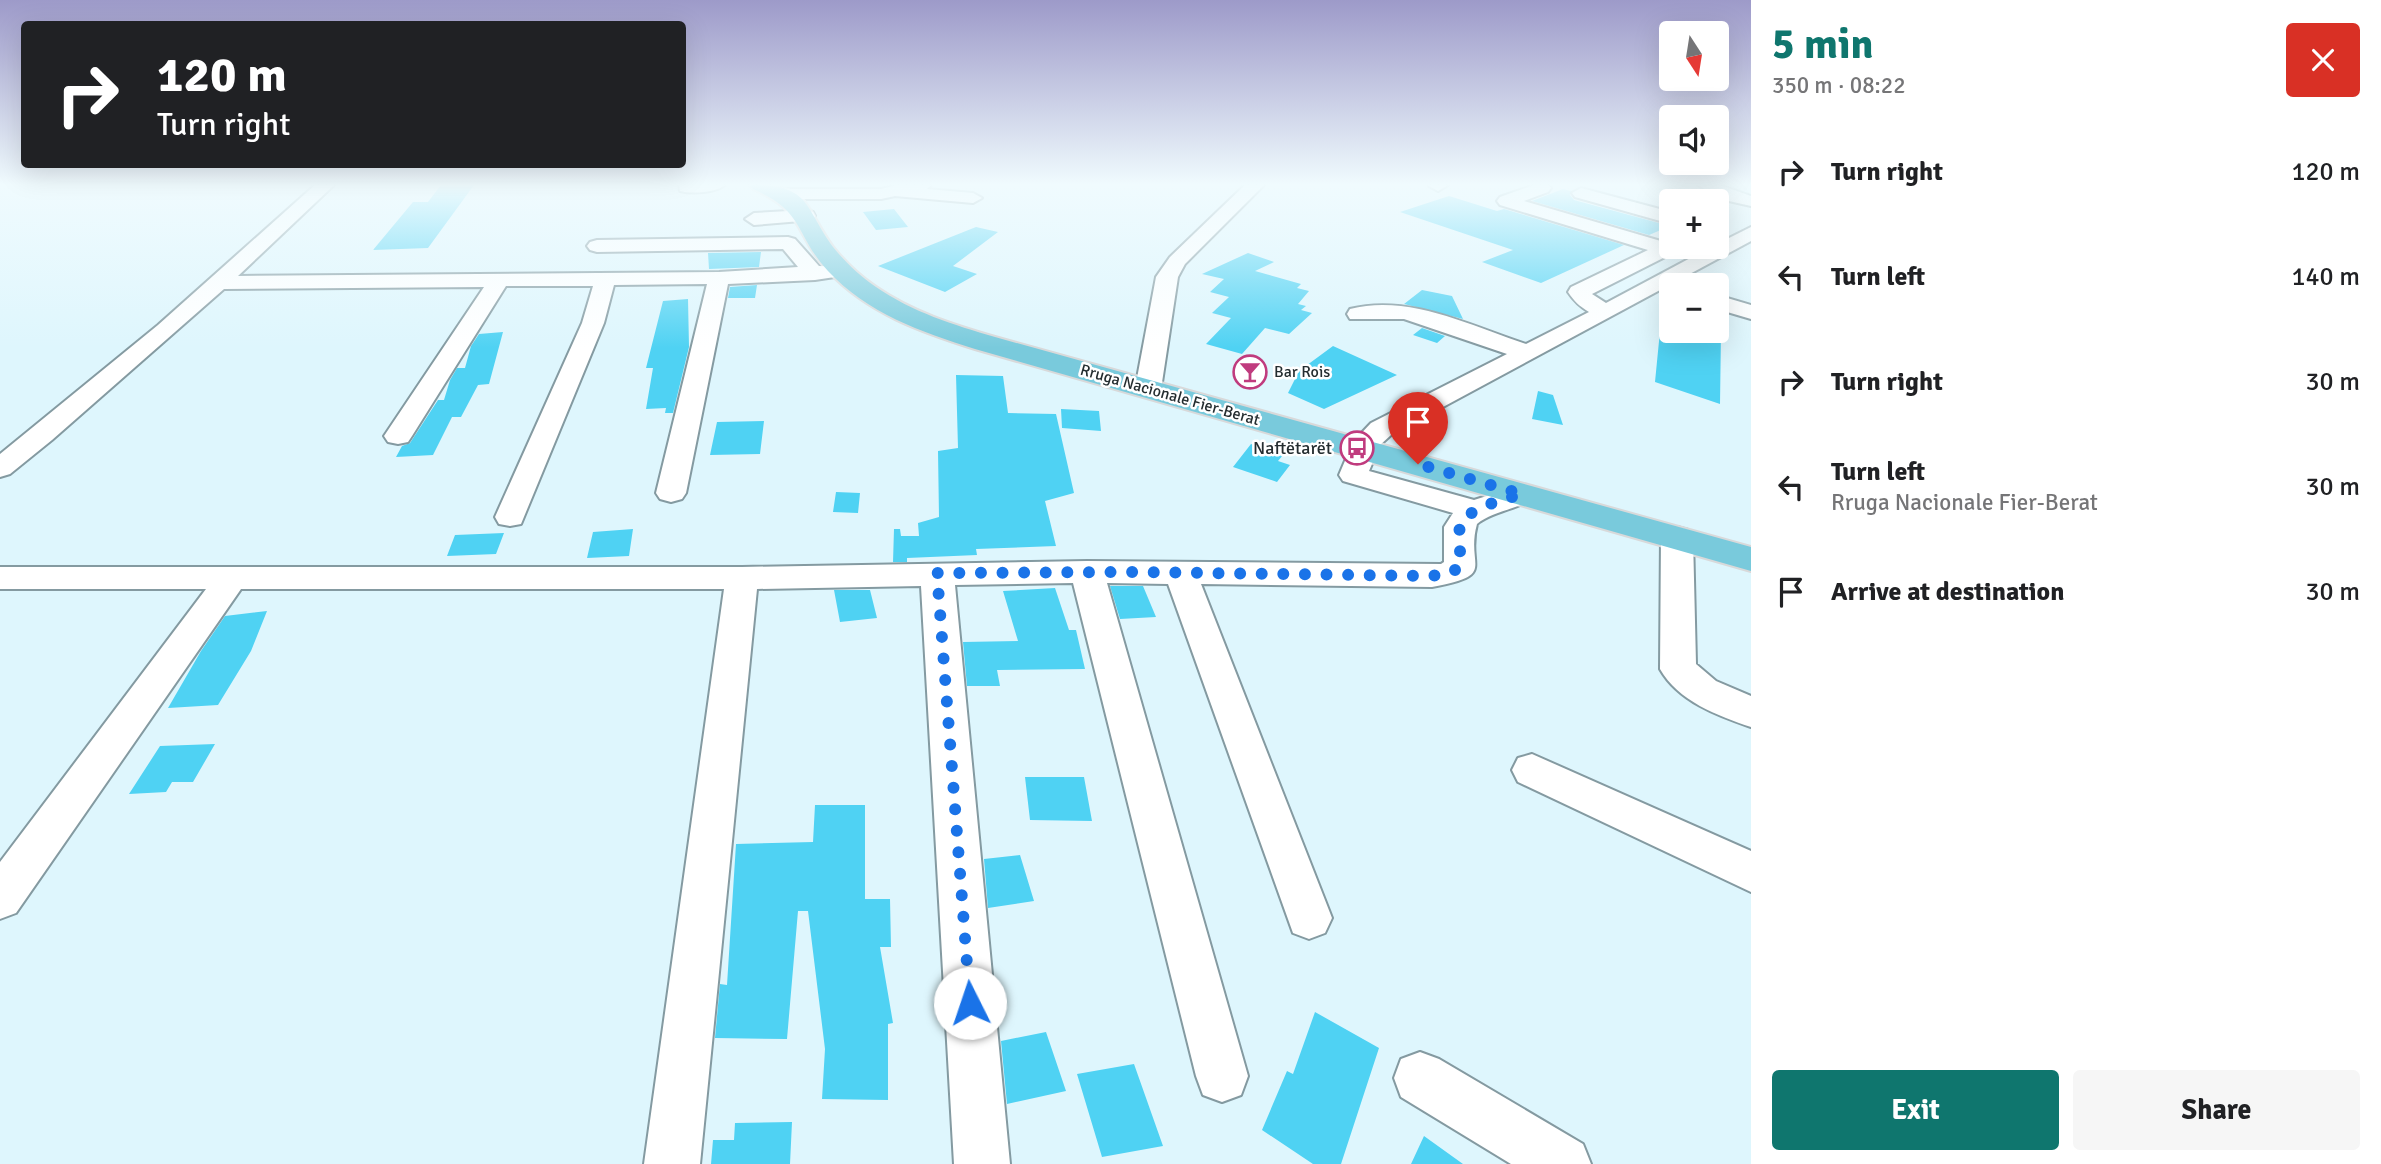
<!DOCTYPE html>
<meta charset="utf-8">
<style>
:root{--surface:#fff;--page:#f6f6f6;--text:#202124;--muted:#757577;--accent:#0f766e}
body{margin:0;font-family:Signika,sans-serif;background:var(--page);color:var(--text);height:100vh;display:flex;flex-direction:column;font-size:26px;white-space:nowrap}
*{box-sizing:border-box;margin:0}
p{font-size:23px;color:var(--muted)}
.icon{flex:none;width:38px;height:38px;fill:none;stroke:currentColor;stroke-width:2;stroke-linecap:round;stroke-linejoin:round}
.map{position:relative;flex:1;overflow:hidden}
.sheet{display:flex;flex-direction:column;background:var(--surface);width:630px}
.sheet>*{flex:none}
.top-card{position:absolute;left:21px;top:21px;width:665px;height:147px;border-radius:7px;box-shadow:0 7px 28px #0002;background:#202124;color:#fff;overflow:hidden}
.needle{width:46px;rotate:168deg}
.fabs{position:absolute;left:1659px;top:21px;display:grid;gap:14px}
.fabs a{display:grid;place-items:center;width:70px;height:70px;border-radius:7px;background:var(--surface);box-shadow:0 7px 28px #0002;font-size:35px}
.pin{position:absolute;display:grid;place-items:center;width:60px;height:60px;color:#fff;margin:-72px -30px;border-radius:50% 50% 50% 0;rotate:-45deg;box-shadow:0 0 7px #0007}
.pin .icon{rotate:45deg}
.me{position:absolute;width:77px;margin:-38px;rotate:356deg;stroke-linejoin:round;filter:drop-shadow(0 0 5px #0008)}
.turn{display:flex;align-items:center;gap:24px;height:147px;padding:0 21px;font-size:32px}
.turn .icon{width:91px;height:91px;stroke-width:2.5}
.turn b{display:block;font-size:49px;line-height:60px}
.round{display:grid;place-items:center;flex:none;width:74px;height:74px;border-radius:7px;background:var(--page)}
.headline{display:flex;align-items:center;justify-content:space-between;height:119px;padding:0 21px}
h1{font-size:42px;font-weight:700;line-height:52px;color:var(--accent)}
.action{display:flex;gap:14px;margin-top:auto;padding:14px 21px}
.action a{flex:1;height:80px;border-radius:7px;background:var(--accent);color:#fff;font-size:28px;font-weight:700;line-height:80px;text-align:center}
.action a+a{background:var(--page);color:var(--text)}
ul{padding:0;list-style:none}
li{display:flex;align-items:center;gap:21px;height:105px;padding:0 21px}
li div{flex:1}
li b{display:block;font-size:26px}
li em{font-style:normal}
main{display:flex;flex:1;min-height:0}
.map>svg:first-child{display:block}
.building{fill:#4fd2f3}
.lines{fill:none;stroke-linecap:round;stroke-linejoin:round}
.minor-casing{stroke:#849aa1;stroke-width:4}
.major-casing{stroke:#d8d9da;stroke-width:4}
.minor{fill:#fff;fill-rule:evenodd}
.major{fill:#79cadc;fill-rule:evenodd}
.route{stroke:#1a73e8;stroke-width:12;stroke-dasharray:0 21.6}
.labels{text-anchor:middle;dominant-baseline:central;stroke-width:5;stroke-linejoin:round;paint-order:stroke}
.far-poi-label{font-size:16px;fill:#242d30;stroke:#fff;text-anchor:start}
.far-street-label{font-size:16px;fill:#242d30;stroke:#fff}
.poi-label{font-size:18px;fill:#242d30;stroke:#fff;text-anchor:end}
</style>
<main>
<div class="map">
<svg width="1751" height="1164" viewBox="0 0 1751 1164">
<rect width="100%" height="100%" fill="#def6fd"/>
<path class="building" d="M 441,185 L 474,185 L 428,248 L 373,250 L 413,202 L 428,202 Z
M 1563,189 L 1571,191 L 1570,195 L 1574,200 L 1670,226 L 1649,235 L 1532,201 Z
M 1449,196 L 1497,211 L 1504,209 L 1624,245 L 1541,283 L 1482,262 L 1513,250 L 1400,212 Z
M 894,209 L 908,227 L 876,230 L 863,212 Z
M 976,227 L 998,232 L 953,266 L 977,274 L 945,292 L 878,266 Z
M 761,252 L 759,267 L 709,269 L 708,253 Z
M 1248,253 L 1274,262 L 1255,271 L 1301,284 L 1297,288 L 1309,291 L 1298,304 L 1306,306 L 1301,310 L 1312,313 L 1289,334 L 1265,328 L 1242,354 L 1206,344 L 1231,318 L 1212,313 L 1229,297 L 1210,292 L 1224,279 L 1202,274 Z
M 757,285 L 755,298 L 728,298 L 730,287 Z
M 1422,290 L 1452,296 L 1463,319 L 1404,304 Z
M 688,299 L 689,347 L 673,413 L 665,413 L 666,408 L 646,409 L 653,368 L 646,368 L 663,301 Z
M 1422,328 L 1445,336 L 1437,343 L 1413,335 Z
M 1660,331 L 1721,331 L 1720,404 L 1655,382 Z
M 503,332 L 489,384 L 478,385 L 461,417 L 452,417 L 433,455 L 396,457 L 402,446 L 410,443 L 438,400 L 444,400 L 450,380 L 457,368 L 465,368 L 471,346 L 479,334 Z
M 1333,346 L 1397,375 L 1324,409 L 1288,393 L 1299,371 Z
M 956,375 L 1003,376 L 1008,413 L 1056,414 L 1074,493 L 1045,501 L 1056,546 L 976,549 L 977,555 L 907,558 L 907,562 L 893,562 L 894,529 L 900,529 L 901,536 L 919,536 L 918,523 L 939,517 L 938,451 L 958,448 Z
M 1538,391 L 1553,395 L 1563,425 L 1532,419 Z
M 1061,409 L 1099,411 L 1101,431 L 1062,428 Z
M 764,421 L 760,454 L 710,455 L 717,422 Z
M 1251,444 L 1283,455 L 1278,461 L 1290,465 L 1277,482 L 1233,467 Z
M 836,492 L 860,493 L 858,513 L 833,512 Z
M 633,529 L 629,556 L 587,558 L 593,532 Z
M 504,533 L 496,554 L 447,556 L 455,535 Z
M 1110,586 L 1143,586 L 1156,617 L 1120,619 Z
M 1055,588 L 1069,630 L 1076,630 L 1085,669 L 997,670 L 1000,686 L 967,686 L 963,642 L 1018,641 L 1003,591 Z
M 834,590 L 870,590 L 877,618 L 840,622 Z
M 267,611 L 251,651 L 218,705 L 168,708 L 201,651 L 225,616 Z
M 215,744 L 193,782 L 172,782 L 166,792 L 129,794 L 160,746 Z
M 1025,777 L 1084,777 L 1092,821 L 1030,820 Z
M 815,805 L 865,805 L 865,899 L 890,899 L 891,947 L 880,947 L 893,1023 L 888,1024 L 888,1100 L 822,1099 L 825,1049 L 808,911 L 798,911 L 787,1039 L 715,1038 L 720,984 L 727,985 L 736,844 L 813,842 Z
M 1020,855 L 1034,901 L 988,908 L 984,859 Z
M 1315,1012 L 1379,1048 L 1341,1164 L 1313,1164 L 1262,1130 L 1287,1071 L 1293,1074 Z
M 1046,1032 L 1066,1091 L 1007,1104 L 1001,1041 Z
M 1134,1064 L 1163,1146 L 1102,1157 L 1077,1074 Z
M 792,1122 L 790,1164 L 711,1164 L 713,1140 L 734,1140 L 735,1123 Z
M 1424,1136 L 1463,1164 L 1411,1164 Z"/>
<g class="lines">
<defs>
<path id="minor" d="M 315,185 L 334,185 L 238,276 L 719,272 L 798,267 L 783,249 L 597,252 L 590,250 L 587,246 L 590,242 L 597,240 L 788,237 L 795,239 L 819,266 L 848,267 L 851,271 L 848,275 L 815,280 L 728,284 L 686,493 L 682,499 L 671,502 L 660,499 L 656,493 L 707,284 L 614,285 L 604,323 L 521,524 L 510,526 L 499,524 L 495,517 L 582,323 L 593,286 L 506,286 L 412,436 L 408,442 L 398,444 L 388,442 L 384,436 L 484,287 L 224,289 L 52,440 L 10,474 L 0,477 L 0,454 L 158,325 Z
M 679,185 L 725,185 C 715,193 692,194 680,191 Z
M 897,185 L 931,185 L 927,189 L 973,193 L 982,198 L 973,203 L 895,196 L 881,199 L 783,199 L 774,194 L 783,189 L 881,189 Z
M 1245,185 L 1264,185 L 1185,264 L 1178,277 L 1161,389 L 1157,394 L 1148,397 L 1139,394 L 1135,389 L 1156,277 L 1170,257 Z
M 1448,185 L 1438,191 L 1429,186 L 1430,185 Z
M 1534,185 L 1549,185 L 1551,188 L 1548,192 L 1524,201 L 1671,244 L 1676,249 L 1673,253 L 1592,294 L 1606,303 L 1711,247 L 1717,247 L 1717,244 L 1751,227 L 1751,241 L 1391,435 L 1380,445 L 1369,471 L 1474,500 L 1522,485 L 1533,488 L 1537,494 C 1527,508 1493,510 1477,524 C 1465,567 1499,575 1432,587 L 1201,584 L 1332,918 L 1325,933 L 1309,939 L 1293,933 L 1168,584 L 1107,583 L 1248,1076 L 1241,1095 L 1222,1102 L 1203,1095 L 1196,1076 L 1073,583 L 955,585 L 1010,1164 L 954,1164 L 921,586 L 757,589 L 700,1164 L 644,1164 L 724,589 L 241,589 L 16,913 L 0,919 L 0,862 L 206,589 L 0,589 L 0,567 L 742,567 L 1087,561 L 1441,564 L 1444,562 L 1444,527 L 1453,513 L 1343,481 L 1339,475 L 1353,442 L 1371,423 L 1507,354 L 1404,319 L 1350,319 L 1347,314 L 1350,309 C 1410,294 1470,326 1526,344 L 1589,312 C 1579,306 1574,301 1568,292 L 1571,287 L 1648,250 L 1500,205 L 1497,201 L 1500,197 Z
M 1698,185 L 1720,185 L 1751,196 L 1751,206 L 1720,199 Z
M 1581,188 L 1671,212 L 1671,224 L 1575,197 L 1572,193 Z
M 806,210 L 813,212 L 815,216 L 813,220 L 754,225 L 745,219 L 754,213 Z
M 1717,295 L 1751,305 L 1751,319 L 1717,309 Z
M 1677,527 L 1688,530 L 1693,537 L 1696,664 L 1716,681 L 1751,696 L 1751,727 C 1718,716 1678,701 1660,669 L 1661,537 L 1666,530 Z
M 1532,754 L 1751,851 L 1751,892 L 1518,782 L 1512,770 L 1518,758 Z
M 1420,1052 L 1439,1059 L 1583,1144 L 1591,1164 L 1511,1164 L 1401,1097 L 1394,1078 L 1401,1059 Z"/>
<path id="major" d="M 750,185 C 811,185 803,205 833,247 C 845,262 860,276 876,287 C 912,312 954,325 995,337 L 1751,547 L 1751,571 L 975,349 C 921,332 867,313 828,271 C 794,234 806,212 753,189 Z"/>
</defs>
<use href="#minor" class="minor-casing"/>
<use href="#major" class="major-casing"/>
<use href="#minor" class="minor"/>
<use href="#major" class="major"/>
</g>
<linearGradient id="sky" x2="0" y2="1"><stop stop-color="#9d9ac9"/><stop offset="0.53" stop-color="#f0fbfe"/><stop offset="1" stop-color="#f0fbfe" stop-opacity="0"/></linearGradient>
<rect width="1751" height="348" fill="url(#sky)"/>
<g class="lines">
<path class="route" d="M 970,1003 L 937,573 L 1134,572 L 1432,576 L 1450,573 L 1460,567 C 1462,554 1457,540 1460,527 C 1463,509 1506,499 1522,494 L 1418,464"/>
</g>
<defs>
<symbol id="bar-ring" viewBox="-11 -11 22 22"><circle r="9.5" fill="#fff" stroke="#c03b7e" stroke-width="1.5"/><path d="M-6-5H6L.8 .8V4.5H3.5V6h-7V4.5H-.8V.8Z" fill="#c03b7e"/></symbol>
<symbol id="bus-ring" viewBox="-11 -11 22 22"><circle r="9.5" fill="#fff" stroke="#c03b7e" stroke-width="1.5"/><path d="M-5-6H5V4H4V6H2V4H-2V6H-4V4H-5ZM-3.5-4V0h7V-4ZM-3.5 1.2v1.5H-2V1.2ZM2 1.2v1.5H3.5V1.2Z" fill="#c03b7e"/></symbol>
</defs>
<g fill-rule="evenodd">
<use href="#bar-ring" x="1231" y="353" width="38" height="38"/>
<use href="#bus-ring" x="1338" y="429" width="38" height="38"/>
</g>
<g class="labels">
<g class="far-poi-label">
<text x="1274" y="372">Bar Rois</text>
</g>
<g class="far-street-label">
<text transform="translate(1170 395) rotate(16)">Rruga Nacionale Fier-Berat</text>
</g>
<g class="poi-label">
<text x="1332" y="448">Naftëtarët</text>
</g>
</g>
</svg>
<div class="fabs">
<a><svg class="needle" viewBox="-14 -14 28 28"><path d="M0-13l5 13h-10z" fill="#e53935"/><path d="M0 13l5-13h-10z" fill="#757577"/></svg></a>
<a><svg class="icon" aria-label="sound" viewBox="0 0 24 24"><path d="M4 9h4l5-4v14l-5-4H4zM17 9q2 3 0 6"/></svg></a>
<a>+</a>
<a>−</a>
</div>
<div class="pin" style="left:1418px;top:464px;background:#d93025"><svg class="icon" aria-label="arrive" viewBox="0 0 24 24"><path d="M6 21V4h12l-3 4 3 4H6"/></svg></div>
<svg class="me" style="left:970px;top:1003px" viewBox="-20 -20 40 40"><circle r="19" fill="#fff"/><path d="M0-13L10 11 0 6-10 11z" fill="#1a73e8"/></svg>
<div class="top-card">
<div class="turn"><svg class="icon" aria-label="right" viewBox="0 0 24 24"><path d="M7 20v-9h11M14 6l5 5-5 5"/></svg><div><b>120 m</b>Turn right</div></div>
</div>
</div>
<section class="sheet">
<div class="headline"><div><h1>5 min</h1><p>350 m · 08:22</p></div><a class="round" style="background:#d93025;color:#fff"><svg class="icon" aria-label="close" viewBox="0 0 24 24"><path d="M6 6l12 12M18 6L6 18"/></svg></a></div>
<ul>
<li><svg class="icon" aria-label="right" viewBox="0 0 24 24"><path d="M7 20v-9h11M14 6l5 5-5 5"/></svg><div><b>Turn right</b></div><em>120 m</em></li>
<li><svg class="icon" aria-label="left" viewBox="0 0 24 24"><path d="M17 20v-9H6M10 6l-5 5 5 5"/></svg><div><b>Turn left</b></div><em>140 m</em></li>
<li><svg class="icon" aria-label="right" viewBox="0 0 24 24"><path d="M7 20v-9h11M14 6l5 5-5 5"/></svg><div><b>Turn right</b></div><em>30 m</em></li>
<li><svg class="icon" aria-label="left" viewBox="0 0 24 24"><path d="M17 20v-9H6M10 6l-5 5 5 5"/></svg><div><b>Turn left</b><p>Rruga Nacionale Fier-Berat</p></div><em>30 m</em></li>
<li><svg class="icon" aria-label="arrive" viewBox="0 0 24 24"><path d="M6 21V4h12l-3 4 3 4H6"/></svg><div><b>Arrive at destination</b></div><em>30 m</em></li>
</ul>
<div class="action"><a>Exit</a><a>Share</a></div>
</section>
</main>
